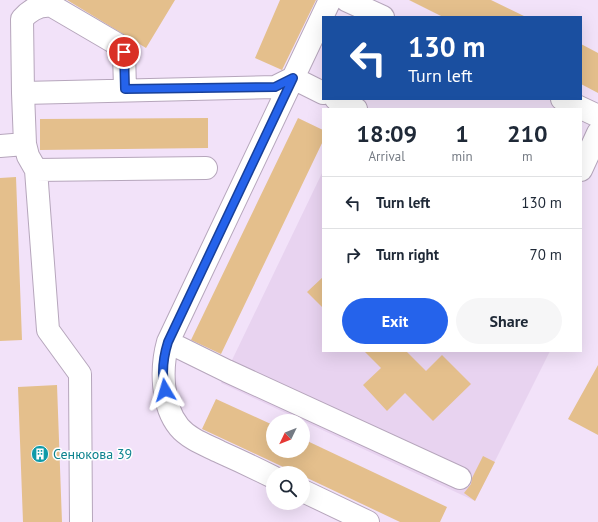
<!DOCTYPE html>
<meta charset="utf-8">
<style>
:root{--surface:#fff;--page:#f6f6f7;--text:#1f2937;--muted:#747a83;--line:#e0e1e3;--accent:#2563eb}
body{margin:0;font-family:"PT Sans",sans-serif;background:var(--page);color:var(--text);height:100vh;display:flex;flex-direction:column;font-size:15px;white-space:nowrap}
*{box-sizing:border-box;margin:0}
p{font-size:13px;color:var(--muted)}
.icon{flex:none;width:22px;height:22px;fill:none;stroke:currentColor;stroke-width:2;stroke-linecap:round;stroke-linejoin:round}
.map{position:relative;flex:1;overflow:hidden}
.drawer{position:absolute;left:322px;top:108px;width:260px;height:244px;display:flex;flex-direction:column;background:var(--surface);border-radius:0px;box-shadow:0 4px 16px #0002}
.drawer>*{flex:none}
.guide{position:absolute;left:322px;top:16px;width:260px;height:84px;border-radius:0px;box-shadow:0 4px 16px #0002;background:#1a4fa0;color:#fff;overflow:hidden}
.needle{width:26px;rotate:227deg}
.buttons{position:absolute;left:266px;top:414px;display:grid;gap:8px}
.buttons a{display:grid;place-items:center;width:44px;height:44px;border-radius:50%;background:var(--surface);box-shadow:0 4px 16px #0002;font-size:20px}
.pin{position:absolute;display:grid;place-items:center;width:34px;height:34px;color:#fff;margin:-17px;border:2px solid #fff;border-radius:50%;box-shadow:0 1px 4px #0007}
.me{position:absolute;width:44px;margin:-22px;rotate:353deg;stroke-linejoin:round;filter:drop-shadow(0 0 3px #0008)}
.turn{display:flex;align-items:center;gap:14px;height:84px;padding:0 20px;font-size:18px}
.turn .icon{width:52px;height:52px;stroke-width:2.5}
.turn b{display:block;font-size:28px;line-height:34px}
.eta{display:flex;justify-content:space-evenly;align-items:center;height:68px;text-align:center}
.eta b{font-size:24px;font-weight:700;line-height:28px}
.action{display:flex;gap:8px;margin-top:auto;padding:8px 20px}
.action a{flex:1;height:46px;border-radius:24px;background:var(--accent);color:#fff;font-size:16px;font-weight:700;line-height:46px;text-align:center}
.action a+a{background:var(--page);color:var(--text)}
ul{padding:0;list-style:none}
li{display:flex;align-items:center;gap:12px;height:52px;padding:0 20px;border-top:1px solid var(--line)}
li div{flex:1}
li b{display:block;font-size:15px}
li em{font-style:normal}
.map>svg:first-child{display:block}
.built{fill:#e8d3f0}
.building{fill:#e4bf8c}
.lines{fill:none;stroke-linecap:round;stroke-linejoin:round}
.minor-casing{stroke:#b6a6bc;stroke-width:24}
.minor{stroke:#fff;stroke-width:22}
.route-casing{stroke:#184099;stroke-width:10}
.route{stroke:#2563eb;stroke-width:7}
.labels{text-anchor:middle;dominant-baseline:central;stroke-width:3;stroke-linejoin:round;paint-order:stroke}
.culture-label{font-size:14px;fill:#0d838f;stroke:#fff;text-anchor:start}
</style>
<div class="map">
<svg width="598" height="522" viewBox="0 0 598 522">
<rect width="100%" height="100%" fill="#f2e2f9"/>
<path class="built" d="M 323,171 L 323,351 L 550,351 L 475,501 L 221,383 Z"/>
<path class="building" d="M 67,0 L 175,0 L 146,48 Z
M 280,0 L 316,0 L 282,70 L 255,58 Z
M 409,0 L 491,0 L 526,17 L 443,17 Z
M 581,44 L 598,53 L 598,93 L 581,84 Z
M 208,118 L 208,148 L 40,150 L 40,119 Z
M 298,118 L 323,130 L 323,141 L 221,354 L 191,340 Z
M 16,177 L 22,340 L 0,341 L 0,178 Z
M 323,277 L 323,308 L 307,292 Z
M 364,351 L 406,351 L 426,371 L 442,355 L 471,384 L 433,421 L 405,393 L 387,411 L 363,385 L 381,368 Z
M 598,365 L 598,435 L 568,419 Z
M 57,385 L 62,522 L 23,522 L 18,387 Z
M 216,399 L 273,425 L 273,451 L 303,451 L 303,439 L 447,507 L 440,522 L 400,522 L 303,476 L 303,473 L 296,473 L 202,429 Z
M 483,456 L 495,462 L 475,501 L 464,493 L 471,484 L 472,478 Z"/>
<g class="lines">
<defs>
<path id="minor" d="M 346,0 L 383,17
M 23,93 L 22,19 C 30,10 39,4 52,6 L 117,44 L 124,52 L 125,89
M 336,99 L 356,109
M 562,99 L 598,116
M 0,146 L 25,144
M 36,170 L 206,168
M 581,170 L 598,133
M 168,342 L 227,371 L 460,478
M 273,477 C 255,468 238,460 220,452 C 206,445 189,439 179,427 C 161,405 161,367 168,342 L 330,0
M 303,491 L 368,522
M 81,522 L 80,374 L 48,330 L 36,170 L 28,156 L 25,144 L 23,93 L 275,87 L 293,78 L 323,93"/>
</defs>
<use href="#minor" class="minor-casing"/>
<use href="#minor" class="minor"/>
</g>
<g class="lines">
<defs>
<path id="route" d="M 124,52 L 125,89 L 275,87 L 293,78 L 168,342 C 163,358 161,373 165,390"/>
</defs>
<use href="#route" class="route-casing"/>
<use href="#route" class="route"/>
</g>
<defs>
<symbol id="building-disc" viewBox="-11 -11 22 22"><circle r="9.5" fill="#0f9aa8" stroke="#fff"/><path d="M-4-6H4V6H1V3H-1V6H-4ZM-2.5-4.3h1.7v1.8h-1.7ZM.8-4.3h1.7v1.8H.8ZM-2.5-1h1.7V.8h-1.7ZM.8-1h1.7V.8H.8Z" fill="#fff"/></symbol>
</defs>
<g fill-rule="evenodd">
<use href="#building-disc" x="30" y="444" width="20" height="20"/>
</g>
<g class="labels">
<g class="culture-label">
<text x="53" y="454">Сенюкова 39</text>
</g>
</g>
</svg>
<div class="buttons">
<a><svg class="needle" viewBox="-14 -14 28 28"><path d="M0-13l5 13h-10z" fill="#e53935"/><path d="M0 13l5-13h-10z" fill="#747a83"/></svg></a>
<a><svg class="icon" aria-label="search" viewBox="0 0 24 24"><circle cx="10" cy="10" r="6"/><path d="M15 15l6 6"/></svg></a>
</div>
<div class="pin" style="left:124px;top:52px;background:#d93025"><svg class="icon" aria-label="arrive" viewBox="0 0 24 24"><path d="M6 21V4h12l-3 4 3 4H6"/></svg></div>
<svg class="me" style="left:165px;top:390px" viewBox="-20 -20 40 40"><path d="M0-17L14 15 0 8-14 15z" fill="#2563eb" stroke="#fff" stroke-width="4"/></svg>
<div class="guide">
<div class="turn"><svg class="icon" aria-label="left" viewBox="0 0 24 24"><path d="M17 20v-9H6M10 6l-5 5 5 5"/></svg><div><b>130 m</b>Turn left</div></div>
</div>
<section class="drawer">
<div class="eta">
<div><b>18:09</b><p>Arrival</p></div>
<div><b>1</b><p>min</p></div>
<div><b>210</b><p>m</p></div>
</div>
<ul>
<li><svg class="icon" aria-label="left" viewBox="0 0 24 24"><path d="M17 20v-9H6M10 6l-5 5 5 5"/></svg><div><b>Turn left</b></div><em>130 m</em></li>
<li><svg class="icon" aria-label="right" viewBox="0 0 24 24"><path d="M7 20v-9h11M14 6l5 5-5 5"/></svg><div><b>Turn right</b></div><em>70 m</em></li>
</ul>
<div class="action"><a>Exit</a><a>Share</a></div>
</section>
</div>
